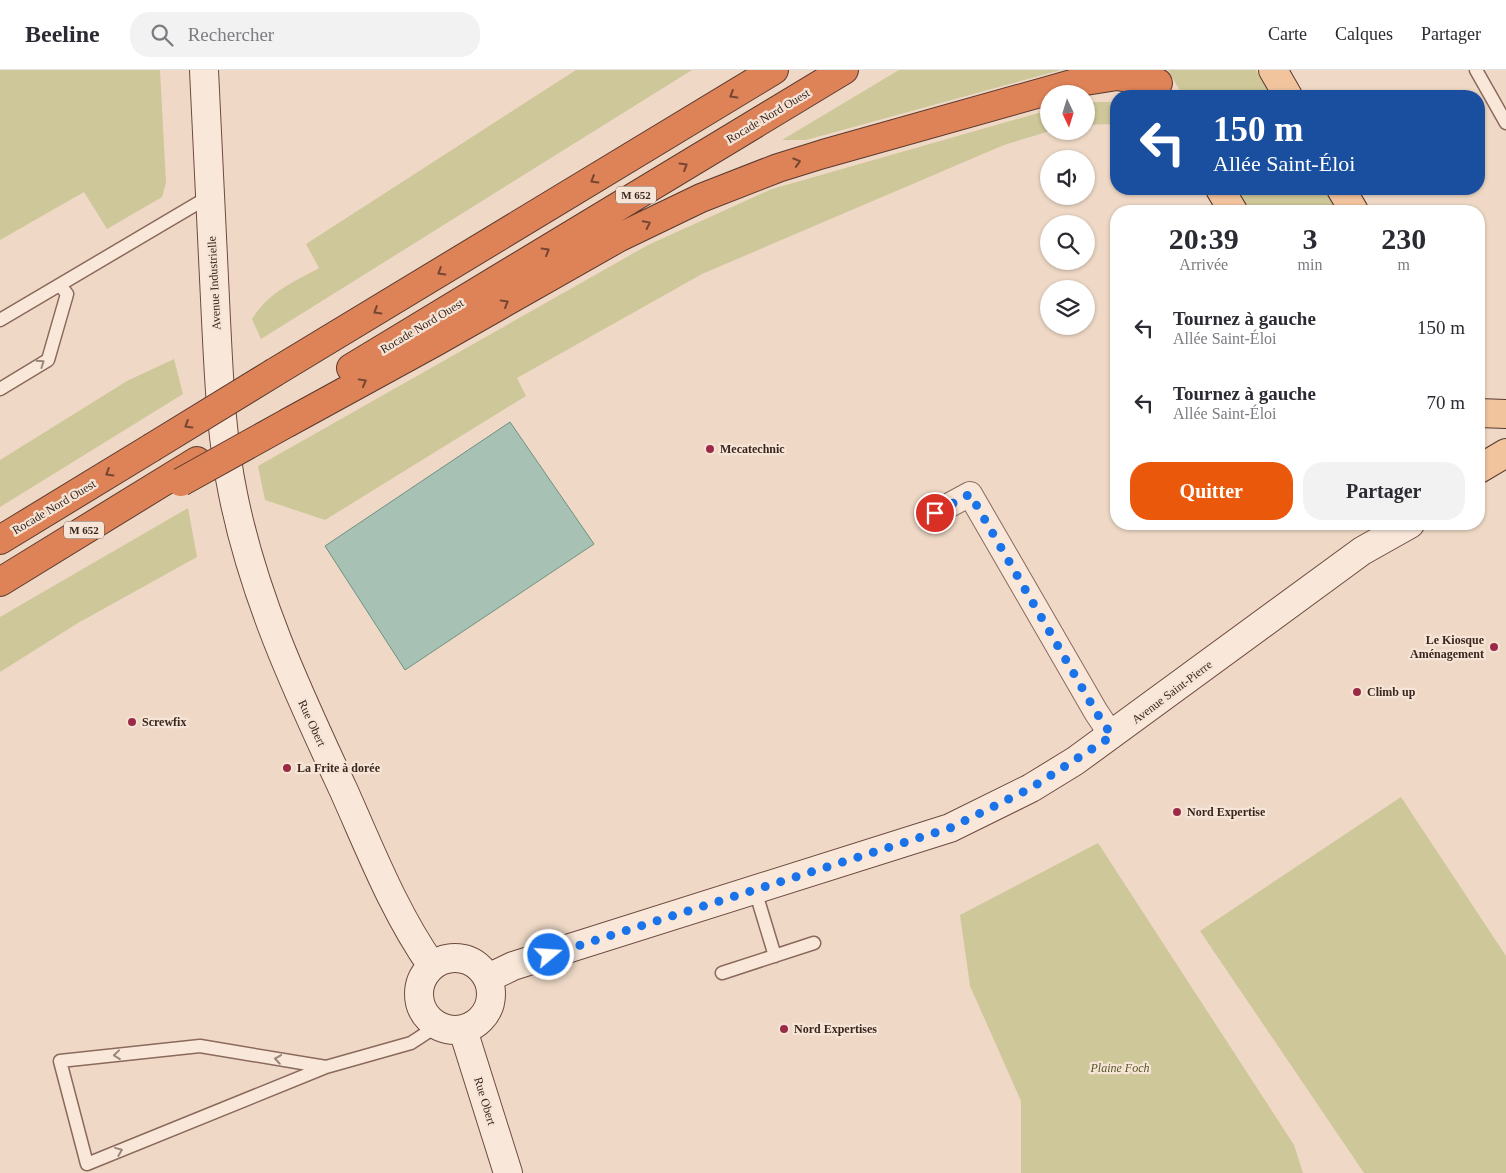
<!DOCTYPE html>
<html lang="fr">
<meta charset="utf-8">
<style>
:root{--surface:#fff;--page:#f2f2f3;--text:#2b2b33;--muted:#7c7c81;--line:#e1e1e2;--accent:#ea580c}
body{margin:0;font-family:"Times New Roman",serif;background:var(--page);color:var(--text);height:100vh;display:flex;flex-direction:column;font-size:19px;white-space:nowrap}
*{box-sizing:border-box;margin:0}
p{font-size:16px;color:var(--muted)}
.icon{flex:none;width:28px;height:28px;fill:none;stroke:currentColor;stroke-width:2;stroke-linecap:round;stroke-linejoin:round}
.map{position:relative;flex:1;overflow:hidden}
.sheet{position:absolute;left:1110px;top:135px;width:375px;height:325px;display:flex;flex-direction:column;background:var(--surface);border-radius:20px;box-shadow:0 1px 4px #0004}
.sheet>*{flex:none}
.banner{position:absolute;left:1110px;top:20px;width:375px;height:105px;border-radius:20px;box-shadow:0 1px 4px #0004;background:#1a4fa0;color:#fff;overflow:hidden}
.needle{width:32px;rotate:176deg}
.controls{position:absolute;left:1040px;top:15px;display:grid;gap:10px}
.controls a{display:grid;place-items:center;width:55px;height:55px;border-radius:50%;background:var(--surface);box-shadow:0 1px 4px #0004;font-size:25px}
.pin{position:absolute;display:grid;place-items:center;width:42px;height:42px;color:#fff;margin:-21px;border:2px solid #fff;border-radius:50%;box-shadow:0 1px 5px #0007}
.me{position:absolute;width:55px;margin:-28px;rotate:72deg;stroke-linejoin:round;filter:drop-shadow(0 0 4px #0008)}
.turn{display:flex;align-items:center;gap:18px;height:105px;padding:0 20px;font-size:22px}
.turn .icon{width:65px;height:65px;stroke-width:2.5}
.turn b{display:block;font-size:35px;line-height:42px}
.eta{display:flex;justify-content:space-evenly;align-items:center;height:85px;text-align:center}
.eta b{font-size:30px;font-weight:600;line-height:35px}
.primary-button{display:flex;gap:10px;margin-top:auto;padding:10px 20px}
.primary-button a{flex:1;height:58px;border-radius:20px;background:var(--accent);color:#fff;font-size:20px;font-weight:600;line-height:58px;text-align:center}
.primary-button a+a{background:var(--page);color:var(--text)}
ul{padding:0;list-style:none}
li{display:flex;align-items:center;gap:15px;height:75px;padding:0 20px}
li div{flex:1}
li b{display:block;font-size:19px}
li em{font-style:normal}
header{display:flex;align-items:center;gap:30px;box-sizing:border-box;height:70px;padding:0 25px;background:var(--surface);border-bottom:1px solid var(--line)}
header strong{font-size:24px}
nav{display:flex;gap:28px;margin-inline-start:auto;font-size:18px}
.search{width:350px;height:45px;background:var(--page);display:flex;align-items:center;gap:12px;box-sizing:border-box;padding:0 18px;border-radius:20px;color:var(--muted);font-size:19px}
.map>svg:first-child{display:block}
.green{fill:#cdc799}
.water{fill:#a7c2b4;stroke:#6e9180}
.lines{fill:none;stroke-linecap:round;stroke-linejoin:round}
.lane-casing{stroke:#8b695b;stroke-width:15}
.street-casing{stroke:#8b695b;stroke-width:26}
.secondary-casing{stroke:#6d4a3e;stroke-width:30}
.primary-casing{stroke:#59392f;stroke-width:30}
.highway-casing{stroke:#59392f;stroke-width:30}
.lane{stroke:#f9e8da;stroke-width:12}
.street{stroke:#f9e8da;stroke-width:24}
.secondary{stroke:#f9e8da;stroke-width:28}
.primary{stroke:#f2c49e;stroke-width:28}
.highway{stroke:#de8257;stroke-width:28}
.highway-bridge-casing{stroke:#59392f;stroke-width:30;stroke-linecap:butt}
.highway-bridge{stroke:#de8257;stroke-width:28}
.oneway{stroke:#744633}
.oneway2{stroke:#9a877c}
.route{stroke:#1a73e8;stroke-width:9;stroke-dasharray:0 16.2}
.poi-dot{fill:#9a2a46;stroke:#f6e5d6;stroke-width:2}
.labels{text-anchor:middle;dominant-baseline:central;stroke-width:4.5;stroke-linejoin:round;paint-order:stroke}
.shield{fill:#f6e5d6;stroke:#735f56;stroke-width:1}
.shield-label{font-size:11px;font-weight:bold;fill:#3b261f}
.street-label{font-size:12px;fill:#3b261f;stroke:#f6e5d6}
.poi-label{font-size:12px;font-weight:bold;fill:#3b261f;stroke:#f6e5d6;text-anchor:start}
.park-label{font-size:12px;font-style:italic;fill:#575726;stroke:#f6e5d6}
</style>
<header>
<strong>Beeline</strong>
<div class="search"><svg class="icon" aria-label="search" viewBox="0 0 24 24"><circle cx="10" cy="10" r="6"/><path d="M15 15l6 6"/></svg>Rechercher</div>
<nav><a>Carte</a><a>Calques</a><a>Partager</a></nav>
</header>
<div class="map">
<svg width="1506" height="1103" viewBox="0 0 1506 1103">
<rect width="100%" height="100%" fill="#efd9c6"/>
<path class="green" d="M 0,0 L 160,0 L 166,113 L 162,127 L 107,159 L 84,122 L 0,170 Z
M 576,0 L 692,0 L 261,269 L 252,249 C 269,222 292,213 319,198 L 306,174 Z
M 899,0 L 1061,0 L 806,70 L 782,70 Z
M 1168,0 L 1256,0 L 1272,26 L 1183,26 Z
M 1086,32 L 1116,32 L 1116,59 L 1108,54 L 1086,55 Z
M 1049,40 L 1050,61 L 1004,75 L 702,204 L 517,308 L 526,326 L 325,450 L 265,430 L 258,396 L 648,175 L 772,119 Z
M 1237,119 L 1325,119 L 1337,141 L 1250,141 Z
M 174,289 L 183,324 L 0,437 L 0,390 L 127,311 Z
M 188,438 L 197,487 L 78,553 L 0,602 L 0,547 Z
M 1401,727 L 1506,886 L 1506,1103 L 1364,1103 L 1200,861 Z
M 1098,773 L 1294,1075 L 1303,1103 L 1021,1103 L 1021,1031 L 970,916 L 960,845 Z"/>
<path class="water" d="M 510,352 L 594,474 L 405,600 L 325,476 Z"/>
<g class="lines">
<defs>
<path id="lane" d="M 1476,0 L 1506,53
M 0,250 L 210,126
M 0,319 L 48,290 L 67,224 L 60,215
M 755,820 L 775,886
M 722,903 L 814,873
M 326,997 L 200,976 L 60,991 L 87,1094 L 326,997 L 411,973 L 437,956"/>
<path id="street" d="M 935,443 L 970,424 L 1096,642 L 1112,666"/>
<path id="secondary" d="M 204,0 C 208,83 212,167 216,250 C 219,308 221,366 233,424 C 254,529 298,622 343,719 C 370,779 394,842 432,896
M419 924a36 36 0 1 1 72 0a36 36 0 1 1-72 0Z
M 488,908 L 513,896 L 950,758 L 1031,718 L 1075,691 L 1362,481 L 1410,454
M 463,960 L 508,1103"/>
<path id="primary" d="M 1273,0 L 1288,26
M 1220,119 L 1233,141
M 1341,119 L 1354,141
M 1479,343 L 1506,344
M 1479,399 L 1506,383"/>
<path id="highway" d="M 351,298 L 844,0
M 275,302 L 774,0
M 289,352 L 435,272 L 618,168 L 701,128 L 778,98 L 823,84 L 1079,12 L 1117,6 L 1158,13
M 0,470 L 151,378
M 0,512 L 197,391"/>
</defs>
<use href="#lane" class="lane-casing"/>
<use href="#street" class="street-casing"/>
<use href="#secondary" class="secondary-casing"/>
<use href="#primary" class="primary-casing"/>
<use href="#highway" class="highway-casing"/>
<use href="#lane" class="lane"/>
<use href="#street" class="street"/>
<use href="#secondary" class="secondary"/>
<use href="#primary" class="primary"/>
<use href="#highway" class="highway"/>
<defs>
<path id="highway-bridge" d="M 151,378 L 275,302
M 181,412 L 289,352"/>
</defs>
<use href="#highway-bridge" class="highway-bridge-casing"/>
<use href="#highway-bridge" class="highway-bridge"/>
</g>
<defs><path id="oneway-chevron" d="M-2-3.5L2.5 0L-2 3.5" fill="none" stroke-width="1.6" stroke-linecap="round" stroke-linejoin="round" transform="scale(1.25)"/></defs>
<g class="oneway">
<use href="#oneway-chevron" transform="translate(733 25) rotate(149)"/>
<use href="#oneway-chevron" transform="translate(797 92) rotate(-17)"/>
<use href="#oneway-chevron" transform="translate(684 96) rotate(-31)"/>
<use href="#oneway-chevron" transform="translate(594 110) rotate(149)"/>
<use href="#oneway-chevron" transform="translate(647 154) rotate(-26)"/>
<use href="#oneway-chevron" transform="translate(546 181) rotate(-31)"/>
<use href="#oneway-chevron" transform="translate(441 202) rotate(149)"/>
<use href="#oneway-chevron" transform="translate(505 233) rotate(-30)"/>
<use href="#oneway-chevron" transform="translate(377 241) rotate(149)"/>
<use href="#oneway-chevron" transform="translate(363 312) rotate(-29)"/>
<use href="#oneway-chevron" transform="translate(188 355) rotate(149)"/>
<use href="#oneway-chevron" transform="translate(109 403) rotate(149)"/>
</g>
<g class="oneway2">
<use href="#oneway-chevron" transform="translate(41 293) rotate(-35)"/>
<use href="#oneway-chevron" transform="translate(117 985) rotate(174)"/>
<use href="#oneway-chevron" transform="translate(278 989) rotate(-171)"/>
<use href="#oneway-chevron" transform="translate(119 1081) rotate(-22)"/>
</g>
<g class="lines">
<path class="route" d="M 549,885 L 950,758 L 1031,718 L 1112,666 L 1096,642 L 970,424 L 935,443"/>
</g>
<g class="poi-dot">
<circle cx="710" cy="379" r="5"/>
<circle cx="1494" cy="577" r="5"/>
<circle cx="1357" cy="622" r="5"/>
<circle cx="132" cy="652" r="5"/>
<circle cx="287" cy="698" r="5"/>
<circle cx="1177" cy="742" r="5"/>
<circle cx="784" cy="959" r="5"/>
</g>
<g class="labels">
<g class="shield">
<rect x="616" y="116.5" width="40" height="17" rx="4"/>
<rect x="64" y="451.5" width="40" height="17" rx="4"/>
</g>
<g class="shield-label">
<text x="636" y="125">M 652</text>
<text x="84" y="460">M 652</text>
</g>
<g class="street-label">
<text transform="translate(768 46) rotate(-31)">Rocade Nord Ouest</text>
<text transform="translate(214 213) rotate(-93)">Avenue Industrielle</text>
<text transform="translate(422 256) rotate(-31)">Rocade Nord Ouest</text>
<text transform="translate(54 437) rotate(-31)">Rocade Nord Ouest</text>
<text transform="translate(1172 622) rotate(-37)">Avenue Saint-Pierre</text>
<text transform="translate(312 653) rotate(65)">Rue Obert</text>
<text transform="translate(485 1031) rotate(73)">Rue Obert</text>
</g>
<g class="poi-label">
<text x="720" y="379">Mecatechnic</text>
<text x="1484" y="570" text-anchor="end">Le Kiosque<tspan x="1484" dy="14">Aménagement</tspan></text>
<text x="1367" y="622">Climb up</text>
<text x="142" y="652">Screwfix</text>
<text x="297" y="698">La Frite à dorée</text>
<text x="1187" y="742">Nord Expertise</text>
<text x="794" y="959">Nord Expertises</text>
</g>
<g class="park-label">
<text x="1120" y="998">Plaine Foch</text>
</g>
</g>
</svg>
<div class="controls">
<a><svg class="needle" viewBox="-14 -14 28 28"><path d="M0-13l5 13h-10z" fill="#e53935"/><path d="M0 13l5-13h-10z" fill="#7c7c81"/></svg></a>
<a><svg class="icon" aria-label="sound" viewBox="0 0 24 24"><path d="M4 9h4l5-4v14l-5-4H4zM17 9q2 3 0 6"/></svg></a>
<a><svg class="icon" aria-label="search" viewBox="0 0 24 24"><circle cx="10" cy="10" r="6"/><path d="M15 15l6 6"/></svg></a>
<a><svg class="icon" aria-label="layers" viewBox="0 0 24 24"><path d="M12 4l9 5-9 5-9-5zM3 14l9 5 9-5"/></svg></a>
</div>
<div class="pin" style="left:935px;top:443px;background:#d93025"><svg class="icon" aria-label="arrive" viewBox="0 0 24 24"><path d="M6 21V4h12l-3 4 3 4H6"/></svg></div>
<svg class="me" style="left:549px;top:885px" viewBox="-20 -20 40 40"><circle r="17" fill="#1a73e8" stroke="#fff" stroke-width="3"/><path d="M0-11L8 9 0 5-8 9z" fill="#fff"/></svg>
<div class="banner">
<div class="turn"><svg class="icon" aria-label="left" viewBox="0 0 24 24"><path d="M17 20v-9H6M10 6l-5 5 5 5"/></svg><div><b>150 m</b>Allée Saint-Éloi</div></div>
</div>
<section class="sheet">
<div class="eta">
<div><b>20:39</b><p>Arrivée</p></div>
<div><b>3</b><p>min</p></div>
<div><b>230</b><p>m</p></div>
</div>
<ul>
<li><svg class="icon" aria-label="left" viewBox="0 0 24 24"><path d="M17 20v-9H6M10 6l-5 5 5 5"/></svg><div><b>Tournez à gauche</b><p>Allée Saint-Éloi</p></div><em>150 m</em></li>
<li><svg class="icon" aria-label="left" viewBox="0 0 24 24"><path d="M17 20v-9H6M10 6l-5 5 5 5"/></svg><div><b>Tournez à gauche</b><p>Allée Saint-Éloi</p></div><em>70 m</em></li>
</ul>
<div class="primary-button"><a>Quitter</a><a>Partager</a></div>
</section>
</div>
